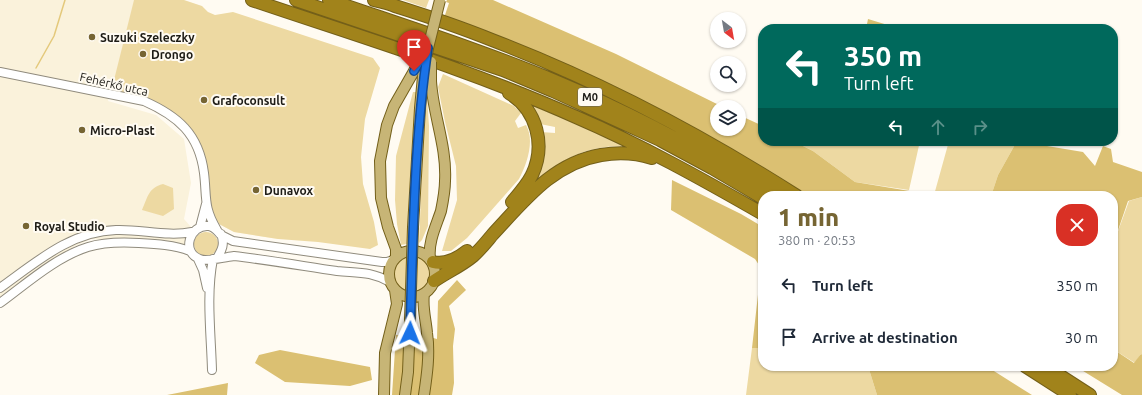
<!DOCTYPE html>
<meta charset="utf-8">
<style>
:root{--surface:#fff;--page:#f6f6f7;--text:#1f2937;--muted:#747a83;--accent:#766533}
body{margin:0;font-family:Ubuntu,sans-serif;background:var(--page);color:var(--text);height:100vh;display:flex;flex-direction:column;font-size:15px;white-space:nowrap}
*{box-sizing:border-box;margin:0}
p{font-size:13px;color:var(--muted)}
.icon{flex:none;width:22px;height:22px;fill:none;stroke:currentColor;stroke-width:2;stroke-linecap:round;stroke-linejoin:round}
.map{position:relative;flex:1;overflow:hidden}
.panel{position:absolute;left:758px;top:191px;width:360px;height:180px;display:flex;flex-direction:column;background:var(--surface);border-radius:16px;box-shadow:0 1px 3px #0004}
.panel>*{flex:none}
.hud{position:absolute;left:758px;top:24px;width:360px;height:122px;border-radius:16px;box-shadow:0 1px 3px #0004;background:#00695c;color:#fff;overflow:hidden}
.needle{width:26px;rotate:149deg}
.tools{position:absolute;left:710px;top:12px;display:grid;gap:8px}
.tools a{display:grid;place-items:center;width:36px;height:36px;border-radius:50%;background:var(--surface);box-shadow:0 1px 3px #0004;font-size:20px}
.pin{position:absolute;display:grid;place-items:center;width:34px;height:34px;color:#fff;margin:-41px -17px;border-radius:50% 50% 50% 0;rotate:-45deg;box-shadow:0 0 4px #0007}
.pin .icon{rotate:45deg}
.me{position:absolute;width:44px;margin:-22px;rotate:2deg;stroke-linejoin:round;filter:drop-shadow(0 0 3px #0008)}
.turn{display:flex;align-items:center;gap:14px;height:84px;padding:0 20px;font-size:18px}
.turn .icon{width:52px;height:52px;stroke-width:2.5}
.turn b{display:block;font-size:28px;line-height:34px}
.lanes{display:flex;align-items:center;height:38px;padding:0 20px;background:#0003;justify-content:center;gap:20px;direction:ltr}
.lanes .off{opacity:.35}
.round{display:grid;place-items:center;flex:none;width:42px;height:42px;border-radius:16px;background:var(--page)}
.headline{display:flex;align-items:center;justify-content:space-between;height:68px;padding:0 20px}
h1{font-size:24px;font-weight:800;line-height:30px;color:var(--accent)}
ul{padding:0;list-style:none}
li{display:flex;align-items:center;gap:12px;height:52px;padding:0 20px}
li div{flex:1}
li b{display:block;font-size:15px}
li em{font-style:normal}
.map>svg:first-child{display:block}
.built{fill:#faf2db}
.green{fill:#edd9a2}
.forest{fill:#dbc072}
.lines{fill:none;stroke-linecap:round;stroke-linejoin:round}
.stream{stroke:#e4c97b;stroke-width:1.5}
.minor-casing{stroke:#908b7d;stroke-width:10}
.major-casing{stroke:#735f19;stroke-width:12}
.highway-casing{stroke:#735f19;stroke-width:14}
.minor{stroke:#fff;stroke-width:8}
.major{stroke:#c7b576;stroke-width:10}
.highway{stroke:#a1831b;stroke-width:12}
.major-bridge-casing{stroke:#735f19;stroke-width:12;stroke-linecap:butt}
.major-bridge{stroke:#c7b576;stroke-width:10}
.route-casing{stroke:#114b97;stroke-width:10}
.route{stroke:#1a73e8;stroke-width:7}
.poi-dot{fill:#766533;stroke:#fffbf2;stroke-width:1.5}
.labels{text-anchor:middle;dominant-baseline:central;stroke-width:4;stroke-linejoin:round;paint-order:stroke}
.shield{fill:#fffbf2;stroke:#625f58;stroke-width:1}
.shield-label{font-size:11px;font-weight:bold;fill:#1e1c16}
.poi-label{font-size:12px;font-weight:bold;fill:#1e1c16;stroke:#fffbf2;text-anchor:start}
.street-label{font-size:12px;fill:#1e1c16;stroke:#fffbf2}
</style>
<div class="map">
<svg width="1142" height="395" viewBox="0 0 1142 395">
<rect width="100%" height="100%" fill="#fffbf2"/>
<path class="built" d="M 0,0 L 134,0 L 278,239 L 234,232 L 219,224 L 211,211 L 209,175 L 196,139 L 176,116 L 159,104 L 138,97 L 111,92 L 108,101 L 156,115 L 184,139 L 191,183 L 184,219 L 191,227 L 187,245 L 91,239 L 75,246 L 0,297 Z"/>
<path class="green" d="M 134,0 L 184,0 L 202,6 L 208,12 L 215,15 L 233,12 L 373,58 L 380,68 L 365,119 L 361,157 L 363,184 L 374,222 L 378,245 L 370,249 L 318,242 L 278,239 L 234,232 L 219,224 L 211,211 L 209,175 L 196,139 L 176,116 L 159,104 L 138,97 L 111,92 Z
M 403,0 L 429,0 L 426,8 Z
M 443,74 L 514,106 L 521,113 L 515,121 L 518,128 L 526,125 C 535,140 527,164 519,179 L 467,238 L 451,251 L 442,251 L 457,200 L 456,166 L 445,122 L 438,87 Z
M 413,92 L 416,92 L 407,244 L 401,245 L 397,224 L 395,200 L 396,156 Z
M 427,97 L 429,126 L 428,226 L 422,240 L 419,243 L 425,98 Z
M 526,101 L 631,147 C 623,147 614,146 606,147 C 578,150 554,165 533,183 L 541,132 L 555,133 L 555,127 L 540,124 Z
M 793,141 L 920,141 L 909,190 L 855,182 L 813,151 Z
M 949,141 L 1017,141 L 998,175 L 991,196 L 940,196 L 934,195 Z
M 163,184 L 173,188 L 174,209 L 163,216 L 142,210 C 148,197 148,188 163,184 Z
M 1142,197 L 1142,354 L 1140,355 L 1135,363 L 1113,349 L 1113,245 L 1129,201 Z
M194 244a12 12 0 1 1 24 0a12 12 0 1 1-24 0Z
M393 274a19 19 0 1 1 38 0a19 19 0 1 1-38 0Z
M 752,348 L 763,348 L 763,366 L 868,366 L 877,395 L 746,395 Z"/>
<path class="forest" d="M 447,0 L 493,0 L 616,54 L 723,107 L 717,107 L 717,129 L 739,129 L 739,115 L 763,126 L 763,141 L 793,141 L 813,151 L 855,182 L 940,196 L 805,196 L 757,164 L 444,18 L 449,3 L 446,2 Z
M 868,19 L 891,26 L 890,29 L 866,29 Z
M 1017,141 L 1083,152 L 1095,166 L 1103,146 L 1111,149 L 1113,162 L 1142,172 L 1142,197 L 1128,201 L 1113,245 L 1113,196 L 991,196 L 998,175 Z
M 672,180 L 741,214 L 763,227 L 763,348 L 752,348 L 761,268 L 755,259 L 671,210 Z
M 457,280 L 466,290 L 449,306 L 455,329 L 453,346 L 454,383 L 452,395 L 392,395 L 396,335 L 419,334 L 437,339 L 438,301 Z
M 1113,349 L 1134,363 L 1140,355 L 1142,354 L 1142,395 L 1122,395 L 1075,366 L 1113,366 Z
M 280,350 L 370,367 L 372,380 L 350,386 L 285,382 L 255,363 L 259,355 Z
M 868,366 L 986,366 L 1032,395 L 877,395 Z
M 228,383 L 227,395 L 167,395 Z"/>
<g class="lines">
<path class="stream" d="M 36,68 L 54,36 L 65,0"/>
<defs>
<path id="minor" d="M 0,72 L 144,101 C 178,116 199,134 204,173 C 207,197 203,207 217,230
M 200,227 L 206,204
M 217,258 C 222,250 225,244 221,234
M 198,259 L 203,270 L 207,288
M 390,282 C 371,271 358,273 337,271 C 303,266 268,260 234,256 C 226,257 206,262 200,259 C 181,253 189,224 209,226 C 215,227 217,231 221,235 C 225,237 229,239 233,241 L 382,262 L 387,262 L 393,260
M 0,288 C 35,263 71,231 116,230 C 141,229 167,237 192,232
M 0,303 C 26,284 56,257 88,247 C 104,242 122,242 139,243 C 157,244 174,245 190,251
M 212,370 C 211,334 206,295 213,259"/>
<path id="major" d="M 413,227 L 420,108 L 423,76
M389 274a23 23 0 1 1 46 0a23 23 0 1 1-46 0Z
M 396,257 L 396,249 L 388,227 L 381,198 L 380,161 L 387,125 L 394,106 L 414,71
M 430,258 C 428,242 436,226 441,211 C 443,201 445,191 445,181 C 447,146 433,115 431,81
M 424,294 C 422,307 426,320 427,333 C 430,354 427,375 424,395
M 384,395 L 385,353 L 397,304 L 395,290
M 405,395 L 408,372 L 410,320"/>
<path id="highway" d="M 252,0 C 361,37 471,70 576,117 C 641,145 702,179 763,214
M 296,0 L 503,70 L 553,91 L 660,140 L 712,168 L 763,198
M 329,0 C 405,26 481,50 555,81 C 632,113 706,153 778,196
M 374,0 C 381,2 388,3 395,6 C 427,16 460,27 492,40 C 599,81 700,134 797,196
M 509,93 C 537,110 546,145 532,175 C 527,185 519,194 512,202
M 433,262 C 446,265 457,259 467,251
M 434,281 C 447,272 461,266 473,256 C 480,250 487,241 493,234 C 524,201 553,163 601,155 C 618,152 636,153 652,158
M 1025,366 L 1070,395
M 1045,366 L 1090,395"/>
</defs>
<use href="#minor" class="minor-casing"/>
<use href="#major" class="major-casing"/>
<use href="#highway" class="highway-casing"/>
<use href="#minor" class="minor"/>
<use href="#major" class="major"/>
<use href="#highway" class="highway"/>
<defs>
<path id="major-bridge" d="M 431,62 L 431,81
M 414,71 L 425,51
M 423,76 L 428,48 L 440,0
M 410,320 L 413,227"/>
</defs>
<use href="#major-bridge" class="major-bridge-casing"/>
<use href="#major-bridge" class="major-bridge"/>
</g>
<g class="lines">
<defs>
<path id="route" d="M 410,333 C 413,238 414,142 428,48 L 414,71"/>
</defs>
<use href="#route" class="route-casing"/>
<use href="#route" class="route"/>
</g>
<g class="poi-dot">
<circle cx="92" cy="37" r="4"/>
<circle cx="143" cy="54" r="4"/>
<circle cx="204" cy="100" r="4"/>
<circle cx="82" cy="130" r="4"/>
<circle cx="256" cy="190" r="4"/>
<circle cx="26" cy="226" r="4"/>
</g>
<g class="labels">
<rect class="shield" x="578" y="88" width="24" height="18" rx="3"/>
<g class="shield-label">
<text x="590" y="97">M0</text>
</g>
<g class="poi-label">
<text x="100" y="37">Suzuki Szeleczky</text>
<text x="151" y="54">Drongo</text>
<text x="212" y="100">Grafoconsult</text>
<text x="90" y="130">Micro-Plast</text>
<text x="264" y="190">Dunavox</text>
<text x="34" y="226">Royal Studio</text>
</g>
<g class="street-label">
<text transform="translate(114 84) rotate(13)">Fehérkő utca</text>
</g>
</g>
</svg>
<div class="tools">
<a><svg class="needle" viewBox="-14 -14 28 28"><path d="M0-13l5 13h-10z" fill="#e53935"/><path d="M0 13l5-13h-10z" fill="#747a83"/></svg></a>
<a><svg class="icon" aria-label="search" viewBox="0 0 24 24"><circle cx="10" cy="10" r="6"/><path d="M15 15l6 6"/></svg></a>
<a><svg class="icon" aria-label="layers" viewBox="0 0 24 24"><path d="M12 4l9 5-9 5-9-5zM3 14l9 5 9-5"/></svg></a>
</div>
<div class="pin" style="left:414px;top:71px;background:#d93025"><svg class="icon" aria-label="arrive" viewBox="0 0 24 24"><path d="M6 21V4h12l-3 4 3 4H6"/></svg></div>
<svg class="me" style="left:410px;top:333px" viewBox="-20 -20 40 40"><path d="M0-17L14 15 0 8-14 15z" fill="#1a73e8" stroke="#fff" stroke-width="4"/></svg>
<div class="hud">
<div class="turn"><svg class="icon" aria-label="left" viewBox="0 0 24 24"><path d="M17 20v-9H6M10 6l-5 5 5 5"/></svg><div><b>350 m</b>Turn left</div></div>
<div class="lanes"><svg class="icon" aria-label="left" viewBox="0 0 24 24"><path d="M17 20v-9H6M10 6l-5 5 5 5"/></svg><svg class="icon off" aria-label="ahead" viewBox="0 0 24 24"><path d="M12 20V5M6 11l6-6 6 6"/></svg><svg class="icon off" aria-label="right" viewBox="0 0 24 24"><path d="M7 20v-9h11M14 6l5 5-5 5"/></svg></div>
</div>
<section class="panel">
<div class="headline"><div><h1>1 min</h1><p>380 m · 20:53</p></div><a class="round" style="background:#d93025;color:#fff"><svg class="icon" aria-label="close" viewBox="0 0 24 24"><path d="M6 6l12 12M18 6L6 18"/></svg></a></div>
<ul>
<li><svg class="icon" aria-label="left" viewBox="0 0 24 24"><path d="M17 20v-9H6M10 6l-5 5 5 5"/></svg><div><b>Turn left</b></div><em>350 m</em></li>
<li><svg class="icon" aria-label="arrive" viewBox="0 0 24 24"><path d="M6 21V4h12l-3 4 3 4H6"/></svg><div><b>Arrive at destination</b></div><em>30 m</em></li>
</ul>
</section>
</div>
